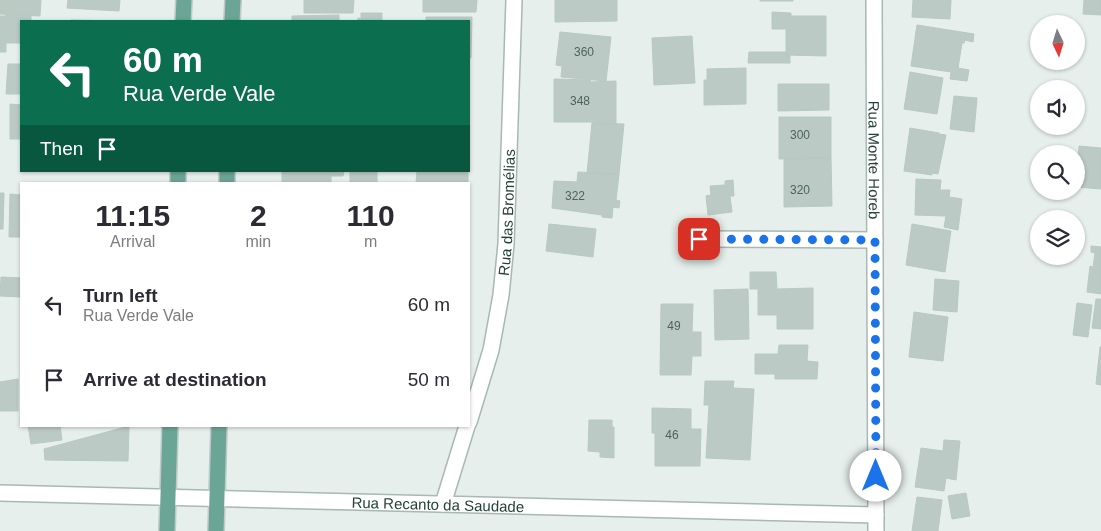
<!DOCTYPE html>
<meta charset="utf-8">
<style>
:root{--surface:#fff;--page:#f7f7f7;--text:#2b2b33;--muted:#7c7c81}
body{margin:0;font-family:Arial,sans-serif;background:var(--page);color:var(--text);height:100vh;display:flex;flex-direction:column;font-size:19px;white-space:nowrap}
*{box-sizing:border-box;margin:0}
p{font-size:16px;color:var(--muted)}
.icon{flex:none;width:28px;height:28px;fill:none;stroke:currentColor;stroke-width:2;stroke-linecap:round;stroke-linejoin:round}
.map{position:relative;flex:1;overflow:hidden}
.side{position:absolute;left:20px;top:182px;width:450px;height:245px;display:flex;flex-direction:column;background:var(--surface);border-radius:0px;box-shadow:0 1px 4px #0004}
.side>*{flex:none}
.hud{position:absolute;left:20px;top:20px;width:450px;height:152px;border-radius:0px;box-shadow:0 1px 4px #0004;background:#0b6e4f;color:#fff;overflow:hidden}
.needle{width:32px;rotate:176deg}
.controls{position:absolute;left:1030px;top:15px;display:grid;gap:10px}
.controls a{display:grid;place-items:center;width:55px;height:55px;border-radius:50%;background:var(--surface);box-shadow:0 1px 4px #0004;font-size:25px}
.pin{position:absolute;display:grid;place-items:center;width:42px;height:42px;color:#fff;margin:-21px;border-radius:10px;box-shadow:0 2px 8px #0006}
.me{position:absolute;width:55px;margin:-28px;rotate:0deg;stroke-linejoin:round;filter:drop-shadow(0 0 4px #0008)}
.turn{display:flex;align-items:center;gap:18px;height:105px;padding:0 20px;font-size:22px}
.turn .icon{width:65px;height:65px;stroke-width:2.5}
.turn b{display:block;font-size:35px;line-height:42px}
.then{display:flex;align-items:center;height:48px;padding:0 20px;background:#0003;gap:10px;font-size:19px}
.eta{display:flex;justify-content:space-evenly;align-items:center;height:85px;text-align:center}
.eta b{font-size:30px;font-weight:600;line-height:35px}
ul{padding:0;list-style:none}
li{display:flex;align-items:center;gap:15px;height:75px;padding:0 20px}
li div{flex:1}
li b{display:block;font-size:19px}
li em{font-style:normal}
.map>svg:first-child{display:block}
.building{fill:#bbcac4;stroke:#b8c9c2}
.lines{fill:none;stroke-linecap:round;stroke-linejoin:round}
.minor-casing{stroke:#a8b8b2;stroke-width:18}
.primary-casing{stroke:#c2cac8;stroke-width:18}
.minor{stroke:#fff;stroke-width:15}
.primary{stroke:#6aa596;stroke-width:15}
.route{stroke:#1a73e8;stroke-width:9;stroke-dasharray:0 16.2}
.labels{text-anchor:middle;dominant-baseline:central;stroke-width:5;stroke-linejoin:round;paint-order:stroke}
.number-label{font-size:12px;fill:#4a645c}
.street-label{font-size:15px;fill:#24423a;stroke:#f7fbf9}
</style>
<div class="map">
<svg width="1101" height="531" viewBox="0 0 1101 531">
<rect width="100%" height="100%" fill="#e6efeb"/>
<path class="building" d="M 0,0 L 41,0 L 40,16 L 0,14 Z
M 68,0 L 120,0 L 119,11 L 67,8 Z
M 304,0 L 354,0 L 353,13 L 304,13 Z
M 423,0 L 477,0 L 476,12 L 423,12 Z
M 555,0 L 617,0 L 617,21 L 555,22 Z
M 760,0 L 793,0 L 793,1 L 760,1 Z
M 913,0 L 951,0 L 950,19 L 912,17 Z
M 1084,0 L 1101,0 L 1101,15 L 1083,14 Z
M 772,12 L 791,13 L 791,16 L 826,16 L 826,56 L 786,55 L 786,29 L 772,29 Z
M 361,13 L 382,13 L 382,21 L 358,21 L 358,18 L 361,19 Z
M 6,15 L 31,16 L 31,21 L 21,21 L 21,43 L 6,43 L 6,52 L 0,52 L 0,16 L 6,16 Z
M 339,15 L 339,21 L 292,21 L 292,16 Z
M 426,17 L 472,17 L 471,58 L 469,58 L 469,21 L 426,21 Z
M 71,20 L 115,21 L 71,21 Z
M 917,25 L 974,34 L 973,42 L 965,40 L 964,43 L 962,43 L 958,68 L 969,70 L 967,81 L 950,79 L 951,72 L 911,66 Z
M 560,32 L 611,37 L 606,81 L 561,77 L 562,66 L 556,65 Z
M 692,36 L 695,83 L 654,85 L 652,38 Z
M 749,52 L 786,52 L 786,55 L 790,56 L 790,63 L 748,63 Z
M 8,64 L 21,64 L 21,94 L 6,94 Z
M 746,68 L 746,104 L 704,105 L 704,80 L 707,80 L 707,69 Z
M 910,72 L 943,78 L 937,114 L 904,109 Z
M 554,79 L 590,80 L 591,82 L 616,81 L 616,124 L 594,124 L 594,122 L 554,122 Z
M 778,84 L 829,84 L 829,110 L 778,111 Z
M 954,96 L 977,98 L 974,132 L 950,129 Z
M 10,104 L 21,105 L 21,139 L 10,139 Z
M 779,117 L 831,117 L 831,158 L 779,159 Z
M 592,123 L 624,124 L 619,174 L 587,173 Z
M 910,128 L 939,133 L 939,134 L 946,135 L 938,174 L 932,173 L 932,175 L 904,171 Z
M 1079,146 L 1101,148 L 1101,189 L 1076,187 Z
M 831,158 L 832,206 L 784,207 L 784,159 Z
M 282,171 L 344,171 L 343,176 L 331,176 L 331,183 L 282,183 Z
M 350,171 L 377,171 L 377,184 L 350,184 Z
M 417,171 L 468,171 L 468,184 L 416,184 Z
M 578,172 L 619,174 L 616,200 L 620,201 L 619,208 L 613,207 L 612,218 L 602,217 L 602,215 L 552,208 L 554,181 L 577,182 Z
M 916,179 L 941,180 L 940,190 L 950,190 L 949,197 L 962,199 L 958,230 L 944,227 L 946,216 L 915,215 Z
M 733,180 L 734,196 L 730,196 L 732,212 L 708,215 L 706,196 L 711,195 L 710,186 L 725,185 L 725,181 Z
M 0,193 L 4,193 L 3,229 L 0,229 Z
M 10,194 L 21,195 L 21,237 L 9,237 Z
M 549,224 L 596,229 L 593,257 L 546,251 Z
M 912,224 L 951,231 L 945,272 L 906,265 Z
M 1091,246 L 1101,247 L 1101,294 L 1087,292 L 1090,266 L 1093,267 L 1095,253 L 1091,252 Z
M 750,272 L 776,272 L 777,289 L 813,288 L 813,329 L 777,329 L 777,315 L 758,315 L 758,289 L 750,289 Z
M 1,277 L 21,278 L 21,297 L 0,296 Z
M 935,279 L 959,281 L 957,312 L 933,310 Z
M 748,289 L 749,339 L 715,340 L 714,290 Z
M 1096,299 L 1101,299 L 1101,329 L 1092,328 Z
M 1077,303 L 1092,305 L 1088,337 L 1073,335 Z
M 661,304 L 693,304 L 692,332 L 701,332 L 701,356 L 692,356 L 691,375 L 660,375 Z
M 914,312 L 948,317 L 943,361 L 909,357 Z
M 779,345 L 808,345 L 807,361 L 818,362 L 817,379 L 775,379 L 775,374 L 755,374 L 755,354 L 778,354 Z
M 1100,347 L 1101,347 L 1101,385 L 1096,384 Z
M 18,379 L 18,411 L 0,411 L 0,382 Z
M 705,381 L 734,381 L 733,388 L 754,389 L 750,460 L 706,458 L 709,405 L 704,405 Z
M 652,408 L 691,409 L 691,429 L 701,429 L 700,466 L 655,466 L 655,433 L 652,433 Z
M 589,420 L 612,420 L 612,427 L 614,427 L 614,458 L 600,457 L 600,452 L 588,451 Z
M 28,426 L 60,426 L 62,440 L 31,444 Z
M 129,426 L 128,461 L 45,460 L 44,449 Z
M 944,440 L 960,441 L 956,480 L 946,478 L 944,491 L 915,487 L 921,448 L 943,451 Z
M 966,493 L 970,516 L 952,519 L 948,496 Z
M 917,497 L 942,500 L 938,531 L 912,531 Z"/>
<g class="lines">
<defs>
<g id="minor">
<path id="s1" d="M 874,0 L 876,531"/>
<path d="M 699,239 L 875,240"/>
<path id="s2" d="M 469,422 L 491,350 L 501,295 L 506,244 L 514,0"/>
<path id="s3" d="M 0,493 L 876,515"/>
<path d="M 443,504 L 467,426"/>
</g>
<path id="primary" d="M 183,21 L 184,0
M 232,21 L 233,0
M 178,184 L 178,171
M 227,184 L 227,171
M 167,531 L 170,426
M 216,531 L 219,426"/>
</defs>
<use href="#minor" class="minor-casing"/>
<use href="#primary" class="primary-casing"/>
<use href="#minor" class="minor"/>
<use href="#primary" class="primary"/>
</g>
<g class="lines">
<path class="route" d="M 699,239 L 875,240 L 876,476"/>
</g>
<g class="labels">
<g class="number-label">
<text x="584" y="52">360</text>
<text x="580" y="101">348</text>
<text x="800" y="135">300</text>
<text x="800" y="190">320</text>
<text x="575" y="196">322</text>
<text x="674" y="326">49</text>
<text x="672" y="435">46</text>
</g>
<g class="street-label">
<text stroke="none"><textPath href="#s1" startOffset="160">Rua Monte Horeb</textPath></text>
<text stroke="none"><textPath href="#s2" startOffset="214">Rua das Bromélias</textPath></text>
<text stroke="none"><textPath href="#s3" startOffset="438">Rua Recanto da Saudade</textPath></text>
</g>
</g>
</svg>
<div class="controls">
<a><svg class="needle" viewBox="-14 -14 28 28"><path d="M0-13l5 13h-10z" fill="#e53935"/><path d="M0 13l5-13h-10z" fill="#7c7c81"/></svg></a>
<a><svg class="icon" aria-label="sound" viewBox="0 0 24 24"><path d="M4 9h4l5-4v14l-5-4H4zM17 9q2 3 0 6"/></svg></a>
<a><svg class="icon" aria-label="search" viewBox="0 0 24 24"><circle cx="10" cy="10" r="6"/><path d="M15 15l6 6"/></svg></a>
<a><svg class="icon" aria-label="layers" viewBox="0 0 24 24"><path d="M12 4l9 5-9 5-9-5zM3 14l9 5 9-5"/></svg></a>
</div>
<div class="pin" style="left:699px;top:239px;background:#d93025"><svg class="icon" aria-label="arrive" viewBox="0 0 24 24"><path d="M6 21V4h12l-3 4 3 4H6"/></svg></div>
<svg class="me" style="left:876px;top:476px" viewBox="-20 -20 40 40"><circle r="19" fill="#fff"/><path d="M0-13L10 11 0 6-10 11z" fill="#1a73e8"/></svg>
<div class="hud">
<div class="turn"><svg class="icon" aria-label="left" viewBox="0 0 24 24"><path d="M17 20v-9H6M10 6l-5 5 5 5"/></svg><div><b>60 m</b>Rua Verde Vale</div></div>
<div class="then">Then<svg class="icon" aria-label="arrive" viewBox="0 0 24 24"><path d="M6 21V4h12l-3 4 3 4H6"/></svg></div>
</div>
<section class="side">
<div class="eta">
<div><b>11:15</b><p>Arrival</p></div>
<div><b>2</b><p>min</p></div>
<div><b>110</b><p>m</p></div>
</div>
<ul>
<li><svg class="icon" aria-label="left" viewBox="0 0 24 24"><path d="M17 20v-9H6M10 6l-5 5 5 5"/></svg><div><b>Turn left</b><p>Rua Verde Vale</p></div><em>60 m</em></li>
<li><svg class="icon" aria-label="arrive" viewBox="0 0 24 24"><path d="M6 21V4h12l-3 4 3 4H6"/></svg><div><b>Arrive at destination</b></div><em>50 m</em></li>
</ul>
</section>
</div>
